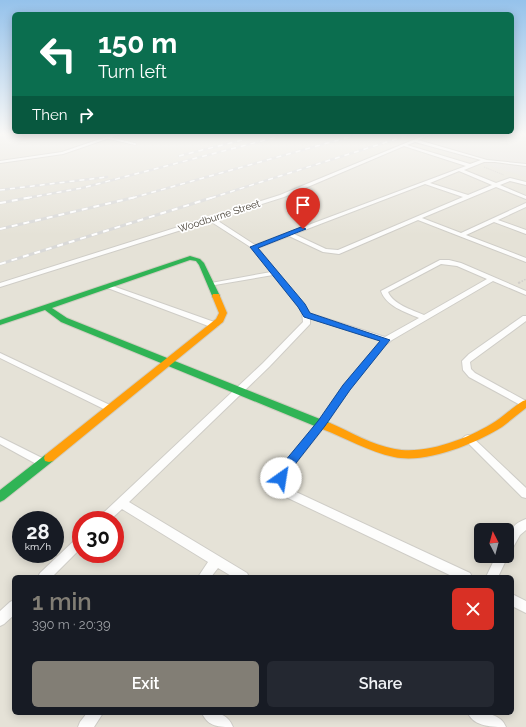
<!DOCTYPE html>
<meta charset="utf-8">
<style>
:root{--surface:#171b24;--page:#242831;--text:#f1f3f6;--muted:#9ea1a6;--accent:#827e75}
body{margin:0;font-family:Raleway,sans-serif;background:var(--page);color:var(--text);height:100vh;display:flex;flex-direction:column;font-size:15px;white-space:nowrap}
*{box-sizing:border-box;margin:0}
p{font-size:13px;color:var(--muted)}
.icon{flex:none;width:22px;height:22px;fill:none;stroke:currentColor;stroke-width:2;stroke-linecap:round;stroke-linejoin:round}
.map{position:relative;flex:1;overflow:hidden}
.panel{position:absolute;left:12px;top:575px;width:502px;height:140px;display:flex;flex-direction:column;background:var(--surface);border-radius:6px;box-shadow:0 2px 10px #0003}
.panel>*{flex:none}
.top-card{position:absolute;left:12px;top:12px;width:502px;height:122px;border-radius:6px;box-shadow:0 2px 10px #0003;background:#0b6e4f;color:#fff;overflow:hidden}
.needle{width:26px;rotate:354deg}
.buttons{position:absolute;left:474px;top:523px;display:grid;gap:8px}
.buttons a{display:grid;place-items:center;width:40px;height:40px;border-radius:6px;background:var(--surface);box-shadow:0 2px 10px #0003;font-size:20px}
.speed{position:absolute;left:12px;top:511px;display:flex;gap:8px;font-size:20px;font-weight:700;text-align:center}
.speed>*{display:grid;place-content:center;width:52px;height:52px;border-radius:50%;background:var(--surface);box-shadow:0 2px 10px #0003;line-height:1}
.speed small{font-size:10px;font-weight:400}
.speed .limit{border:6px solid #d22;background:#fff;color:#111}
.pin{position:absolute;display:grid;place-items:center;width:34px;height:34px;color:#fff;margin:-41px -17px;border-radius:50% 50% 50% 0;rotate:-45deg;box-shadow:0 0 4px #0007}
.pin .icon{rotate:45deg}
.me{position:absolute;width:44px;margin:-22px;rotate:32deg;stroke-linejoin:round;filter:drop-shadow(0 0 3px #0008)}
.turn{display:flex;align-items:center;gap:14px;height:84px;padding:0 20px;font-size:18px}
.turn .icon{width:52px;height:52px;stroke-width:2.5}
.turn b{display:block;font-size:28px;line-height:34px}
.then{display:flex;align-items:center;height:38px;padding:0 20px;background:#0003;gap:8px;font-size:15px}
.round{display:grid;place-items:center;flex:none;width:42px;height:42px;border-radius:6px;background:var(--page)}
.overview{display:flex;align-items:center;justify-content:space-between;height:68px;padding:0 20px}
h1{font-size:24px;font-weight:600;line-height:30px;color:var(--accent)}
.cta{display:flex;gap:8px;margin-top:auto;padding:8px 20px}
.cta a{flex:1;height:46px;border-radius:6px;background:var(--accent);color:#fff;font-size:16px;font-weight:600;line-height:46px;text-align:center}
.cta a+a{background:var(--page);color:var(--text)}
.map>svg:first-child{display:block}
.residential{fill:#e5e2d7;fill-rule:evenodd}
.industrial{fill:#e4e1db}
.lines{fill:none;stroke-linecap:round;stroke-linejoin:round}
.lane-casing{stroke:#cfcdc7;stroke-width:3}
.street-casing{stroke:#cfcdc7;stroke-width:2}
.fast-casing{stroke:#d1cdc1;stroke-width:2}
.slow-casing{stroke:#d1cdc1;stroke-width:2}
.path-far2{stroke:#d2cfcb;stroke-width:1;stroke-dasharray:1 1;stroke-linecap:butt}
.path-far1{stroke:#d2cfcb;stroke-width:1.5;stroke-dasharray:1.5 1.5;stroke-linecap:butt}
.path{stroke:#d2cfcb;stroke-width:2;stroke-dasharray:2 2;stroke-linecap:butt}
.lane{stroke:#fdfdfc;stroke-width:2}
.street{fill:#fdfdfc;fill-rule:evenodd}
.fast{fill:#30b455;fill-rule:evenodd}
.slow{fill:#ff9f0a;fill-rule:evenodd}
.rail-far1-casing{stroke:#d9d9d8;stroke-width:2.5}
.rail-casing{stroke:#d9d9d8;stroke-width:3}
.rail-far1{stroke:#fff;stroke-width:1.5;stroke-dasharray:5;stroke-linecap:butt}
.rail{stroke:#fff;stroke-width:2;stroke-dasharray:6;stroke-linecap:butt}
.route{fill:#1a73e8;stroke:#114b97}
.labels{text-anchor:middle;dominant-baseline:central;stroke-width:3.5;stroke-linejoin:round;paint-order:stroke}
.far-street-label{font-size:10px;fill:#474136;stroke:#fff}
</style>
<div class="map">
<svg width="526" height="727" viewBox="0 0 526 727">
<rect width="100%" height="100%" fill="#f1f0ea"/>
<path class="residential" d="M 0,133 L 526,133 L 526,727 L 0,727 ZM 21,520 L 55,520 L 55,554 L 21,554 ZM 81,520 L 115,520 L 115,554 L 81,554 ZM 481,530 L 507,530 L 507,556 L 481,556 ZM 14,577 L 512,577 L 512,713 L 14,713 Z"/>
<path class="industrial" d="M 444,133 L 526,133 L 526,177 L 420,145 Z"/>
<g class="lines">
<defs>
<path id="lane" d="M 109,138 L 135,144"/>
<path id="street" d="M 118,133 L 124,133 L 63,154 L 0,163 L 0,161 L 62,152 Z
M 430,133 L 435,133 L 418,140 L 487,160 L 526,164 L 526,166 L 495,162 L 484,162 L 464,170 L 496,183 L 510,178 L 526,182 L 526,185 L 510,181 L 500,185 L 526,196 L 526,199 L 496,187 L 422,218 L 461,233 L 526,203 L 526,207 L 498,220 L 526,230 L 526,234 L 494,222 L 466,235 L 526,258 L 526,262 L 418,220 L 339,254 L 323,252 L 289,236 L 258,248 L 307,310 L 309,313 L 385,337 L 419,318 C 405,312 386,306 381,291 L 440,260 L 449,260 L 461,263 L 526,291 L 526,295 L 493,281 L 392,340 L 383,347 L 349,390 L 325,426 L 288,473 L 286,478 L 296,492 L 470,573 L 472,577 L 454,577 L 288,498 L 283,492 L 276,478 L 280,468 L 319,422 L 343,386 L 381,341 L 310,318 L 310,324 L 269,367 L 129,502 L 247,573 L 249,577 L 233,577 L 218,568 L 211,577 L 198,577 L 208,562 L 122,509 L 110,520 L 98,520 L 99,517 L 263,363 L 303,322 L 302,311 L 273,275 L 209,286 L 209,284 L 211,283 L 271,272 L 252,248 L 210,221 L 0,287 L 0,283 L 280,195 ZM 415,142 L 481,160 L 470,164 L 407,145 ZM 404,146 L 466,166 L 255,245 L 215,219 L 284,197 ZM 459,171 L 492,185 L 468,195 L 430,183 ZM 425,184 L 463,197 L 338,250 L 326,249 L 294,234 ZM 441,264 L 457,266 L 487,279 L 424,315 C 412,310 393,304 388,292 Z
M 107,284 L 217,323 L 218,325 L 217,327 L 211,327 L 105,287 L 105,285 Z
M 523,316 L 526,316 L 526,321 L 470,362 L 471,369 L 475,373 L 526,401 L 526,406 L 524,407 L 469,377 L 463,370 L 462,361 L 469,354 Z
M 0,353 L 114,407 L 115,409 L 114,411 L 108,411 L 0,358 Z
M 468,435 L 471,436 L 526,488 L 526,498 L 522,497 L 463,438 L 465,436 Z
M 0,437 L 46,460 L 48,463 L 46,466 L 43,467 L 40,466 L 0,444 Z
M 526,519 L 526,530 L 520,535 L 511,551 L 507,552 C 507,536 509,525 526,519 Z
M 81,536 L 81,548 L 52,577 L 38,577 L 40,573 L 77,538 Z
M 507,554 L 508,556 L 498,577 L 486,577 L 496,556 L 507,556 Z
M 512,594 L 526,601 L 526,613 L 512,606 Z
M 14,600 L 14,615 L 4,624 L 0,626 L 0,611 L 10,602 Z
M 87,713 L 103,713 L 94,727 L 78,727 L 80,722 Z
M 202,713 C 216,713 227,712 233,727 C 219,727 208,727 202,713 Z
M 468,713 C 482,713 500,712 506,727 C 493,727 474,727 468,713 Z"/>
<path id="fast" d="M 190,256 L 200,259 L 204,263 L 220,296 L 219,298 L 213,298 L 199,265 L 196,261 L 190,260 L 52,308 L 67,318 L 330,423 L 331,426 L 330,429 L 322,429 L 61,322 L 45,310 L 0,325 L 0,320 Z
M 49,454 L 53,455 L 54,458 L 53,461 L 4,500 L 0,502 L 0,490 L 45,455 Z"/>
<path id="slow" d="M 213,294 L 219,294 L 227,313 L 223,322 L 53,461 L 49,462 L 45,461 L 44,458 L 45,455 L 216,319 L 219,313 L 212,296 Z
M 526,400 L 526,408 C 518,414 510,421 502,427 C 475,444 426,464 394,457 C 369,452 346,438 322,429 L 321,426 L 322,423 L 330,423 C 351,432 372,445 395,449 C 426,455 470,438 496,421 C 505,415 513,407 523,401 Z"/>
</defs>
<use href="#lane" class="lane-casing"/>
<use href="#street" class="street-casing"/>
<use href="#fast" class="fast-casing"/>
<use href="#slow" class="slow-casing"/>
<path class="path-far2" d="M 484,167 L 504,175"/>
<path class="path-far1" d="M 519,283 L 526,279"/>
<path class="path" d="M 518,283 L 521,282"/>
<use href="#lane" class="lane"/>
<use href="#street" class="street"/>
<use href="#fast" class="fast"/>
<use href="#slow" class="slow"/>
<defs>
<path id="rail-far1" d="M 179,156 L 242,140
M 0,190 L 107,177
M 27,198 L 82,188 L 292,133
M 132,198 L 363,133
M 211,198 L 415,133"/>
<path id="rail" d="M 0,203 L 32,197
M 0,229 L 136,197
M 0,264 L 214,197"/>
</defs>
<use href="#rail-far1" class="rail-far1-casing"/>
<use href="#rail" class="rail-casing"/>
<use href="#rail-far1" class="rail-far1"/>
<use href="#rail" class="rail"/>
</g>
<linearGradient id="sky" x2="0" y2="1"><stop stop-color="#95c2eb"/><stop offset="0.57" stop-color="#f9f8f6"/><stop offset="1" stop-color="#f9f8f6" stop-opacity="0"/></linearGradient>
<rect width="526" height="235" fill="url(#sky)"/>
<path class="route" d="M 301,227 L 306,229 L 258,248 L 305,304 L 310,313 L 390,340 L 350,390 L 325,426 L 289,472 L 285,481 L 277,481 L 275,478 L 280,467 L 318,421 L 343,385 L 380,341 L 304,317 L 298,307 L 250,247 Z"/>
<g class="labels">
<g class="far-street-label">
<text transform="translate(219 216) rotate(-18)">Woodburne Street</text>
</g>
</g>
</svg>
<div class="buttons">
<a><svg class="needle" viewBox="-14 -14 28 28"><path d="M0-13l5 13h-10z" fill="#e53935"/><path d="M0 13l5-13h-10z" fill="#9ea1a6"/></svg></a>
</div>
<div class="speed"><div>28<small>km/h</small></div><div class="limit">30</div></div>
<div class="pin" style="left:303px;top:229px;background:#d93025"><svg class="icon" aria-label="arrive" viewBox="0 0 24 24"><path d="M6 21V4h12l-3 4 3 4H6"/></svg></div>
<svg class="me" style="left:281px;top:478px" viewBox="-20 -20 40 40"><circle r="19" fill="#fff"/><path d="M0-13L10 11 0 6-10 11z" fill="#1a73e8"/></svg>
<div class="top-card">
<div class="turn"><svg class="icon" aria-label="left" viewBox="0 0 24 24"><path d="M17 20v-9H6M10 6l-5 5 5 5"/></svg><div><b>150 m</b>Turn left</div></div>
<div class="then">Then<svg class="icon" aria-label="right" viewBox="0 0 24 24"><path d="M7 20v-9h11M14 6l5 5-5 5"/></svg></div>
</div>
<section class="panel">
<div class="overview"><div><h1>1 min</h1><p>390 m · 20:39</p></div><a class="round" style="background:#d93025;color:#fff"><svg class="icon" aria-label="close" viewBox="0 0 24 24"><path d="M6 6l12 12M18 6L6 18"/></svg></a></div>
<div class="cta"><a>Exit</a><a>Share</a></div>
</section>
</div>
